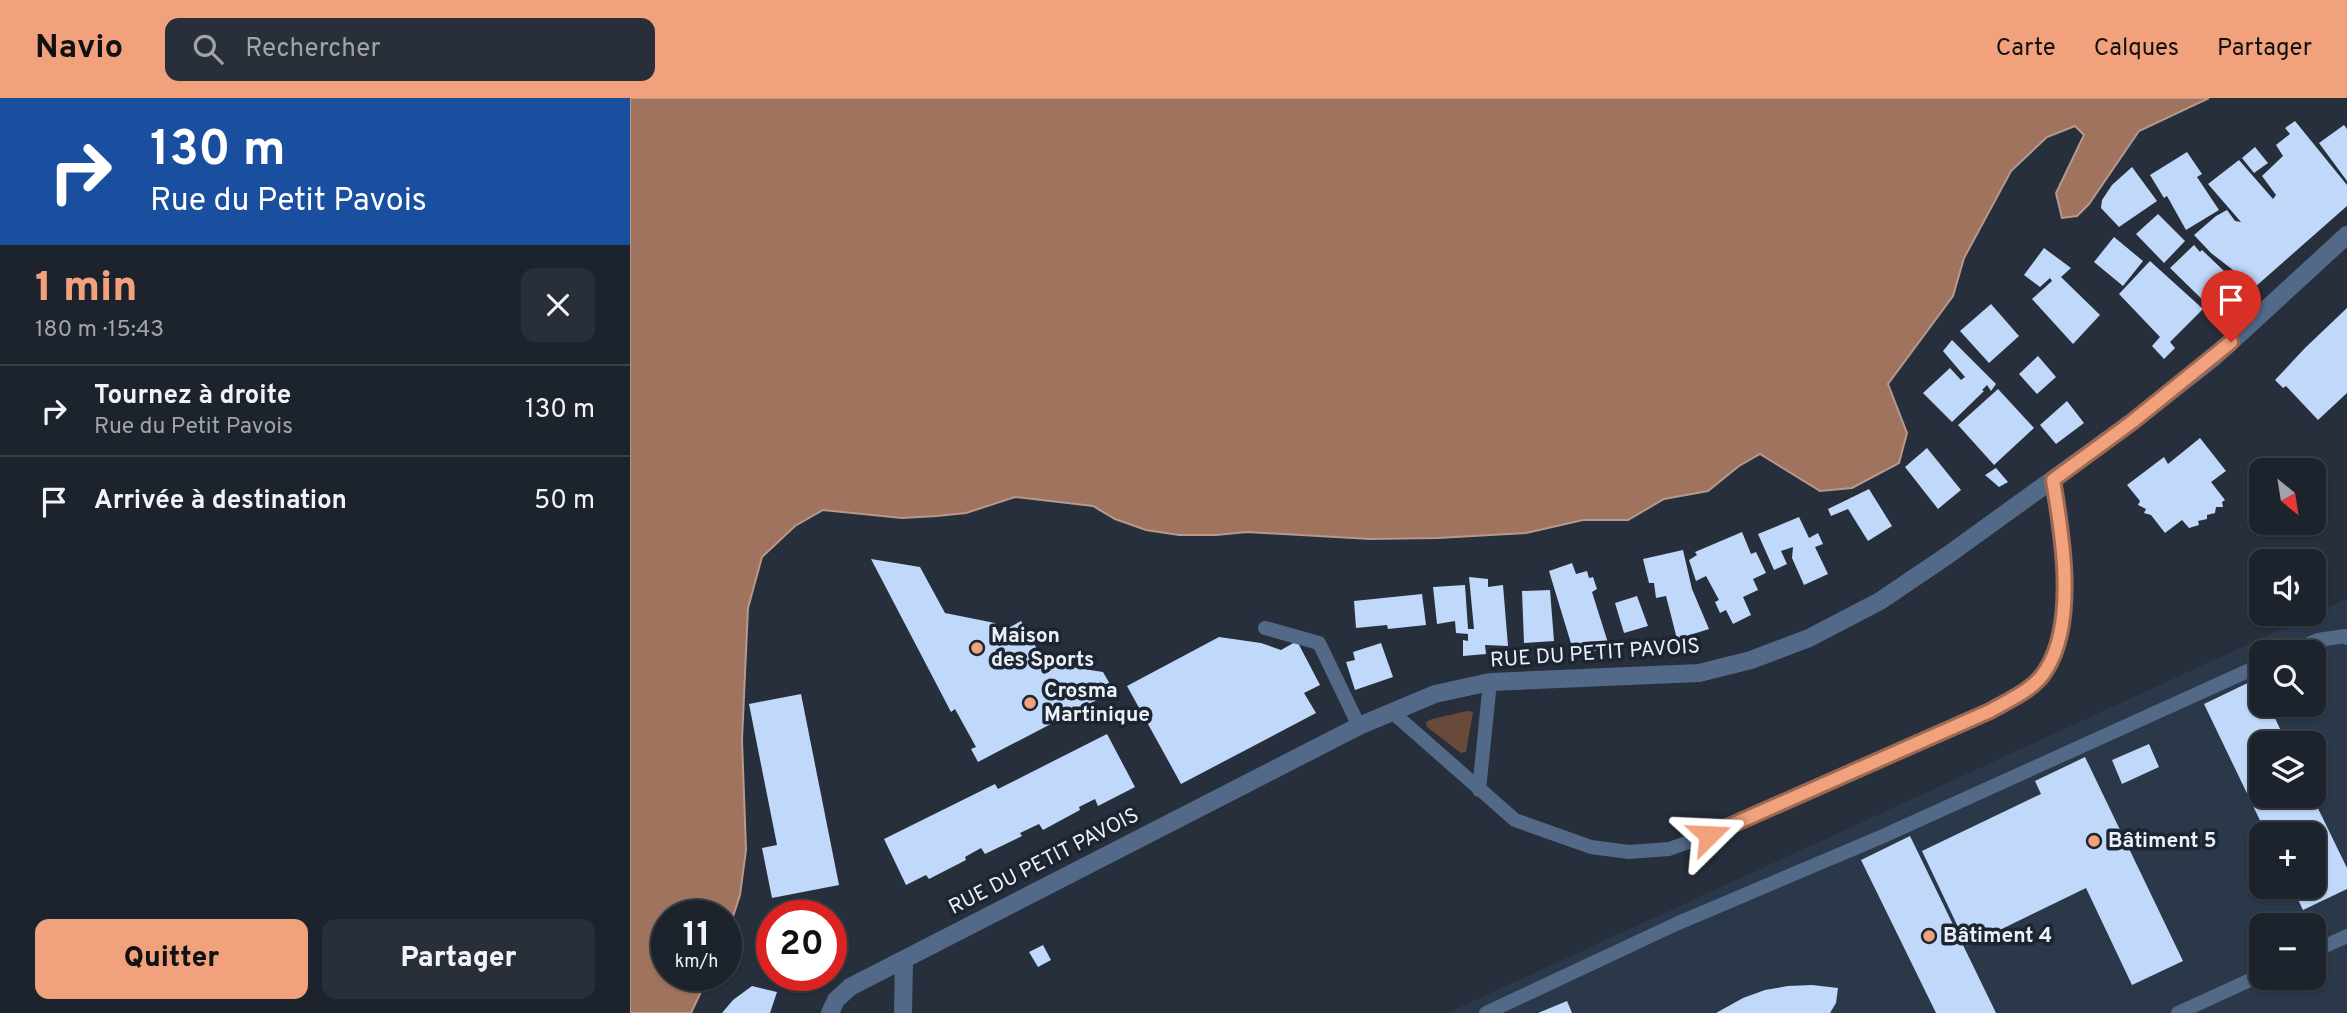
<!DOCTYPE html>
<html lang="fr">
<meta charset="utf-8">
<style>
:root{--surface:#1c232c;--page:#292f38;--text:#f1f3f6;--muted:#a0a4a9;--line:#3a4048;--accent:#f1a17c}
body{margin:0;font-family:Overpass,sans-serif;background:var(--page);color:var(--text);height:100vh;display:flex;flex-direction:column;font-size:26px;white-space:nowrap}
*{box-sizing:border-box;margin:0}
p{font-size:23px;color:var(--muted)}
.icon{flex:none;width:38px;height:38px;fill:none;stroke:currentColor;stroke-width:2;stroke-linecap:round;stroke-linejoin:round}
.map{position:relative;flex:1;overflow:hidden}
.drawer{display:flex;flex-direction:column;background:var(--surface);width:630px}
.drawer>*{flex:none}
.banner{background:#1a4fa0;color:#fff;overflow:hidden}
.needle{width:46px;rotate:150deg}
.fabs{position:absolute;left:1619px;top:360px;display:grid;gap:14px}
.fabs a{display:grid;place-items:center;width:77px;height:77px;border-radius:14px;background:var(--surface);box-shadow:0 2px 5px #0004,0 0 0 2px var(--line);font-size:35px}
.speed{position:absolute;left:21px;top:802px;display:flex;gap:14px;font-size:35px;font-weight:700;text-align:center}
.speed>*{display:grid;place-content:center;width:91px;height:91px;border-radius:50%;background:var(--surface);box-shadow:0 2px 5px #0004,0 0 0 2px var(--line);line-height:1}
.speed small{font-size:18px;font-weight:400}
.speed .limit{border:10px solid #d22;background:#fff;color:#111}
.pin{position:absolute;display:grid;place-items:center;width:60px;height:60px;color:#fff;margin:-72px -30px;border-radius:50% 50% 50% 0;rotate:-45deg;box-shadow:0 0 7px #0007}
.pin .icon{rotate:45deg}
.me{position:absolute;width:77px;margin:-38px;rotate:69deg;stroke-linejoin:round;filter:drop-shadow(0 0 5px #0008)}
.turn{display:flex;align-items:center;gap:24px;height:147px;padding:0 35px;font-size:32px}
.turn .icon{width:91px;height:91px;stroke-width:2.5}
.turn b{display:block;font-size:49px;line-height:60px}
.round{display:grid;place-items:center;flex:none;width:74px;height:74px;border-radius:14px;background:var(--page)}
.headline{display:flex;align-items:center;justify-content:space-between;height:119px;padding:0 35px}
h1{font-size:42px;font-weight:800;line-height:52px;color:var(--accent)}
.button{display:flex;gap:14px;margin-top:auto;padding:14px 35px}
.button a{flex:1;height:80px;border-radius:14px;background:var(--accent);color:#111;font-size:28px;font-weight:800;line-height:80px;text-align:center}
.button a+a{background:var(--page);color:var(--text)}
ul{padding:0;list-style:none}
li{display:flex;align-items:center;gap:21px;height:91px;padding:0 35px;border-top:2px solid var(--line)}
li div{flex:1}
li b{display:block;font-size:26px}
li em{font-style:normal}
header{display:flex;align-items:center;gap:42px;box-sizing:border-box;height:98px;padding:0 35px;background:var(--accent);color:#111}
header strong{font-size:33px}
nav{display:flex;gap:38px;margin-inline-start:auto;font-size:24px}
.search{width:490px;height:63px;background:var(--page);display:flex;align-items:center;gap:18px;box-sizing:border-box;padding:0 24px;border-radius:14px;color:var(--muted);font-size:26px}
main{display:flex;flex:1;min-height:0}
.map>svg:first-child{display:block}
.built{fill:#2b3849;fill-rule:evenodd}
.green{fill:#69493a}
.water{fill:#a0735e;stroke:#b6998c;stroke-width:2}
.building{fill:#c0d8f9}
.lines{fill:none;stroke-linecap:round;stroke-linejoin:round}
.service{stroke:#526988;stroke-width:14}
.minor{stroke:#526988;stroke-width:18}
.route-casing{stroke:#9d6951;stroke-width:18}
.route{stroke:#f1a17c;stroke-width:12}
.poi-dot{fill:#f1a17c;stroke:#1c2531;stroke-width:2.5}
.labels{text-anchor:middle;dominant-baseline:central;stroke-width:7;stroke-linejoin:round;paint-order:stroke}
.poi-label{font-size:21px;font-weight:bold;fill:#ebf1f9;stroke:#1c2531;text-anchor:start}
.street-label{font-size:21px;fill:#ebf1f9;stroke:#1c2531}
</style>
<header>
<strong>Navio</strong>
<div class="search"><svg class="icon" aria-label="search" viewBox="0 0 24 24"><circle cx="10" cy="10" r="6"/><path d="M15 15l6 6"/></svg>Rechercher</div>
<nav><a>Carte</a><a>Calques</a><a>Partager</a></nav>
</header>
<main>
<section class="drawer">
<div class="banner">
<div class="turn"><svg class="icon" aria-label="right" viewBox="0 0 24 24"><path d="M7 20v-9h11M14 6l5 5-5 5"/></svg><div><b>130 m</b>Rue du Petit Pavois</div></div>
</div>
<div class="headline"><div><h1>1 min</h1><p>180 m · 15:43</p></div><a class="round"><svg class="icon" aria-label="close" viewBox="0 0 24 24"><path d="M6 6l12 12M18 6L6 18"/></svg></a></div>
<ul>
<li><svg class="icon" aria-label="right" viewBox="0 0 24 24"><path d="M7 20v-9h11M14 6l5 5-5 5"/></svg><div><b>Tournez à droite</b><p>Rue du Petit Pavois</p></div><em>130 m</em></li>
<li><svg class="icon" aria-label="arrive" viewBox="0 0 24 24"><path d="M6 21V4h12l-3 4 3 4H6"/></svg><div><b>Arrivée à destination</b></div><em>50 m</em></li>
</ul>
<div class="button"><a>Quitter</a><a>Partager</a></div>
</section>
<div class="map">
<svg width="1717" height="915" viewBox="0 0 1717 915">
<rect width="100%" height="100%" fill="#262f3b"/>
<path class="built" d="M 1717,500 L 1717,915 L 817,915 L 1684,516 ZM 1631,555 L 1684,555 L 1684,607 L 1631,607 ZM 1631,646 L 1684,646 L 1684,698 L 1631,698 ZM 1631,737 L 1684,737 L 1684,789 L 1631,789 ZM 1631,828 L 1684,828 L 1684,880 L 1631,880 Z"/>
<path class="green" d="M 837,613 L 843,614 L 836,654 L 831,655 L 797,629 L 796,624 L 802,621 Z"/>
<path class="water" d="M 0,0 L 1579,0 L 1509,33 L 1459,106 L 1447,118 L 1432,120 L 1426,95 L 1454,37 L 1445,28 L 1417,39 L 1381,73 L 1334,160 L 1323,198 L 1258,286 L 1277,335 L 1269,365 L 1222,390 L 1190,393 L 1130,356 L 1109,368 L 1078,393 L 1034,401 L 998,422 L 953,422 L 896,435 L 808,440 L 740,441 L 617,434 L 586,437 L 549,437 L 516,432 L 485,421 L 463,408 L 385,399 L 336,415 L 307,418 L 272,420 L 193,412 L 165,428 L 132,459 L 118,510 L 112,642 L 116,752 L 110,797 L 96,840 L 96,817 L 37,817 L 37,877 L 79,877 L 61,915 L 0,915 Z"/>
<path class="building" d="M 1665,23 L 1717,87 L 1717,108 L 1625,189 L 1581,155 L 1564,137 L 1586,118 L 1597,112 L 1605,123 L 1611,124 L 1578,86 L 1609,62 L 1643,101 L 1646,97 L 1632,78 L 1653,58 L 1646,47 L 1660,36 L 1655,30 Z
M 1714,27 L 1717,31 L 1717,83 L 1689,45 Z
M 1625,49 L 1638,65 L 1624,75 L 1612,60 Z
M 1557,54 L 1572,76 L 1567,79 L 1589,112 L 1556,132 L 1537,98 L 1534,100 L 1520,77 Z
M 1502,69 L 1527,103 L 1489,129 L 1471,110 L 1472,102 L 1482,87 Z
M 1528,116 L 1555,143 L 1534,165 L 1506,136 Z
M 1484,139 L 1513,163 L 1493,188 L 1464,164 Z
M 1564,147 L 1570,154 L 1572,152 L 1617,195 L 1602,213 L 1590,203 L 1582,211 L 1540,170 Z
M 1414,150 L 1441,170 L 1431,179 L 1470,217 L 1443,246 L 1402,201 L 1422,183 L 1420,180 L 1410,189 L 1394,177 Z
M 1520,163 L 1573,211 L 1540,244 L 1545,250 L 1534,261 L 1522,248 L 1530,239 L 1489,196 Z
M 1361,206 L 1389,238 L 1359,265 L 1330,233 Z
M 1717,210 L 1717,295 L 1688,322 L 1656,288 L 1653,290 L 1645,282 L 1675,250 Z
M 1322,242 L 1366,286 L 1361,293 L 1357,287 L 1352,292 L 1354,293 L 1322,324 L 1293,295 L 1320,270 L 1331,282 L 1335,279 L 1313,253 Z
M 1408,258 L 1426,279 L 1407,296 L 1389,276 Z
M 1368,291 L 1404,330 L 1364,367 L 1328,327 Z
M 1437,303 L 1454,325 L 1426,346 L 1410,327 Z
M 1570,340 L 1596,373 L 1581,384 L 1595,402 L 1592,404 L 1593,409 L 1586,409 L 1585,415 L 1577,417 L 1577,421 L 1568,423 L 1569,427 L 1559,430 L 1552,422 L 1535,435 L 1521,417 L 1514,415 L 1516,411 L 1508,407 L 1510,403 L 1497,387 L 1534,359 L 1538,366 Z
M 1297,350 L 1331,392 L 1308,411 L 1275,369 Z
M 1366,370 L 1378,384 L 1369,389 L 1355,377 Z
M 1239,391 L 1262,428 L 1238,443 L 1218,411 L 1201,418 L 1198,411 Z
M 1169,419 L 1179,440 L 1188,435 L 1193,446 L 1185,449 L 1198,476 L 1174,487 L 1162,460 L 1163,449 L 1151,453 L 1157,466 L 1144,472 L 1128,436 Z
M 1112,434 L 1121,456 L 1126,454 L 1136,475 L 1123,481 L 1128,492 L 1113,499 L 1121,517 L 1103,526 L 1096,512 L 1090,515 L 1085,504 L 1089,502 L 1076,478 L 1066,483 L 1059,462 L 1067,457 L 1065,454 Z
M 1053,452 L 1062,491 L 1079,531 L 1047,541 L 1036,498 L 1026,500 L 1024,485 L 1019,485 L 1013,461 Z
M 241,461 L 290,469 L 315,515 L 365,525 L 371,534 L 391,523 L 415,565 L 473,574 L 484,593 L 348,664 L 341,651 L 346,649 L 325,611 L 321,614 Z
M 942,465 L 946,476 L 957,473 L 959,480 L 963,479 L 967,491 L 962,494 L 979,548 L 964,553 L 962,547 L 943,552 L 919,473 Z
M 839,479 L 858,481 L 858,489 L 873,487 L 878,548 L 855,547 L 856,556 L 833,558 L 833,542 L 838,543 L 838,536 L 826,535 L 825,523 L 807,526 L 803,489 L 835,487 L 838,531 L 844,531 Z
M 920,492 L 924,543 L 894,545 L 892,493 Z
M 792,496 L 796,527 L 758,531 L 757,527 L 726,530 L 724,503 Z
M 1007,498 L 1018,528 L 994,535 L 985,505 Z
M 589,539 L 631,545 L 651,552 L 667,543 L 690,587 L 674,595 L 686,615 L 551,686 L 497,588 Z
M 751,545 L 763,579 L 725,592 L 716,564 L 725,562 L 723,554 Z
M 1626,581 L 1631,592 L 1631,607 L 1639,607 L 1657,646 L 1631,646 L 1631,698 L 1682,698 L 1717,770 L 1717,791 L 1673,812 L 1662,789 L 1684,789 L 1684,737 L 1637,737 L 1574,606 Z
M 171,596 L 209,787 L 142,800 L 132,750 L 147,747 L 119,606 Z
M 477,636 L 505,689 L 468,708 L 465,701 L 449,709 L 450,712 L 413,732 L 409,726 L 390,735 L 392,738 L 355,756 L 351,750 L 335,759 L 336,762 L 299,781 L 296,777 L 276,787 L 254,741 L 365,686 L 368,691 Z
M 1519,646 L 1529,669 L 1492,686 L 1482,662 Z
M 1455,659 L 1553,863 L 1502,887 L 1456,790 L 1337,848 L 1292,753 L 1411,696 L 1405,683 Z
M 1280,738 L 1366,915 L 1306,915 L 1231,762 Z
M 413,847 L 421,862 L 408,869 L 399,854 Z
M 1182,887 L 1208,890 L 1206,905 L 1200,915 L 1086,915 L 1113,900 L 1135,892 L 1158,888 Z
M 122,888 L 147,894 L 140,915 L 92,915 L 103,902 Z
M 937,903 L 942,915 L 908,915 Z"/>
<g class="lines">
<path class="service" d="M 635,530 L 689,545 L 729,628
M 1659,555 L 1688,542 L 1715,538 L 1717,540
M 762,614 L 885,722 L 961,749 L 999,754 L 1039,751 L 1099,730 L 1360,613 C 1379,602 1404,591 1416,572 C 1447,524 1432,435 1423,382
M 849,692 L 860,584
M 1684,853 L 1717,838
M 856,915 L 1046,826 L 1251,739 L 1631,567
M 1548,915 L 1631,877"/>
<path class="minor" d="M 200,915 L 206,902 L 220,889 L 729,628 L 805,596 L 860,584 L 1069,575 L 1121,562 L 1179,540 L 1250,503 L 1318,457 L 1502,324 L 1582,261 L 1717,137
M 273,915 L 274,863"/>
</g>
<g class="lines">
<defs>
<path id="route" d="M 1079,737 L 1360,613 C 1379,602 1404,592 1416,572 C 1447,524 1432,435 1423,382 L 1502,324 L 1601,244"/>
</defs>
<use href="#route" class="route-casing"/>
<use href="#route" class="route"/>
</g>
<g class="poi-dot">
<circle cx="347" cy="550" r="7"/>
<circle cx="400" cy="605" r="7"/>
<circle cx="1464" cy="743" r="7"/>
<circle cx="1299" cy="838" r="7"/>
</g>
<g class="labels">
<g class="poi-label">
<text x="361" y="538">Maison<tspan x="361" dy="24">des Sports</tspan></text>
<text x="414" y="593">Crosma<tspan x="414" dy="24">Martinique</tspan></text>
<text x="1478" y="743">Bâtiment 5</text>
<text x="1313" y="838">Bâtiment 4</text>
</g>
<g class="street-label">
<text transform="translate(965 556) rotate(-4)">RUE DU PETIT PAVOIS</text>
<text transform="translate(414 764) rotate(-27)">RUE DU PETIT PAVOIS</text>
</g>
</g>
</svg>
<div class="fabs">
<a><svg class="needle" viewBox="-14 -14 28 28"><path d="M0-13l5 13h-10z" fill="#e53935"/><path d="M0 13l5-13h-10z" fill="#a0a4a9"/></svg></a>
<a><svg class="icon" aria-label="sound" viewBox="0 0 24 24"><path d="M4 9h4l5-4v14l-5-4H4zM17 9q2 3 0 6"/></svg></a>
<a><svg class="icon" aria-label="search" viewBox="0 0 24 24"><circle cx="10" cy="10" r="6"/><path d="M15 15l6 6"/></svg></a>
<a><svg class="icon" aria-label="layers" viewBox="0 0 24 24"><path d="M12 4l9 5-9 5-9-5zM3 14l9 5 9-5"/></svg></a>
<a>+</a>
<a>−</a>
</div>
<div class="speed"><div>11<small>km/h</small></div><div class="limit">20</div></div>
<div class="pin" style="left:1601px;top:244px;background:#d93025"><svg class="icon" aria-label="arrive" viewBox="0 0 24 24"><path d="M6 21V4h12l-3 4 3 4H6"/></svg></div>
<svg class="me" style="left:1079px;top:737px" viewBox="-20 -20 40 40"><path d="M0-17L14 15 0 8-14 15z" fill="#f1a17c" stroke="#fff" stroke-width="4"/></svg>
</div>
</main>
